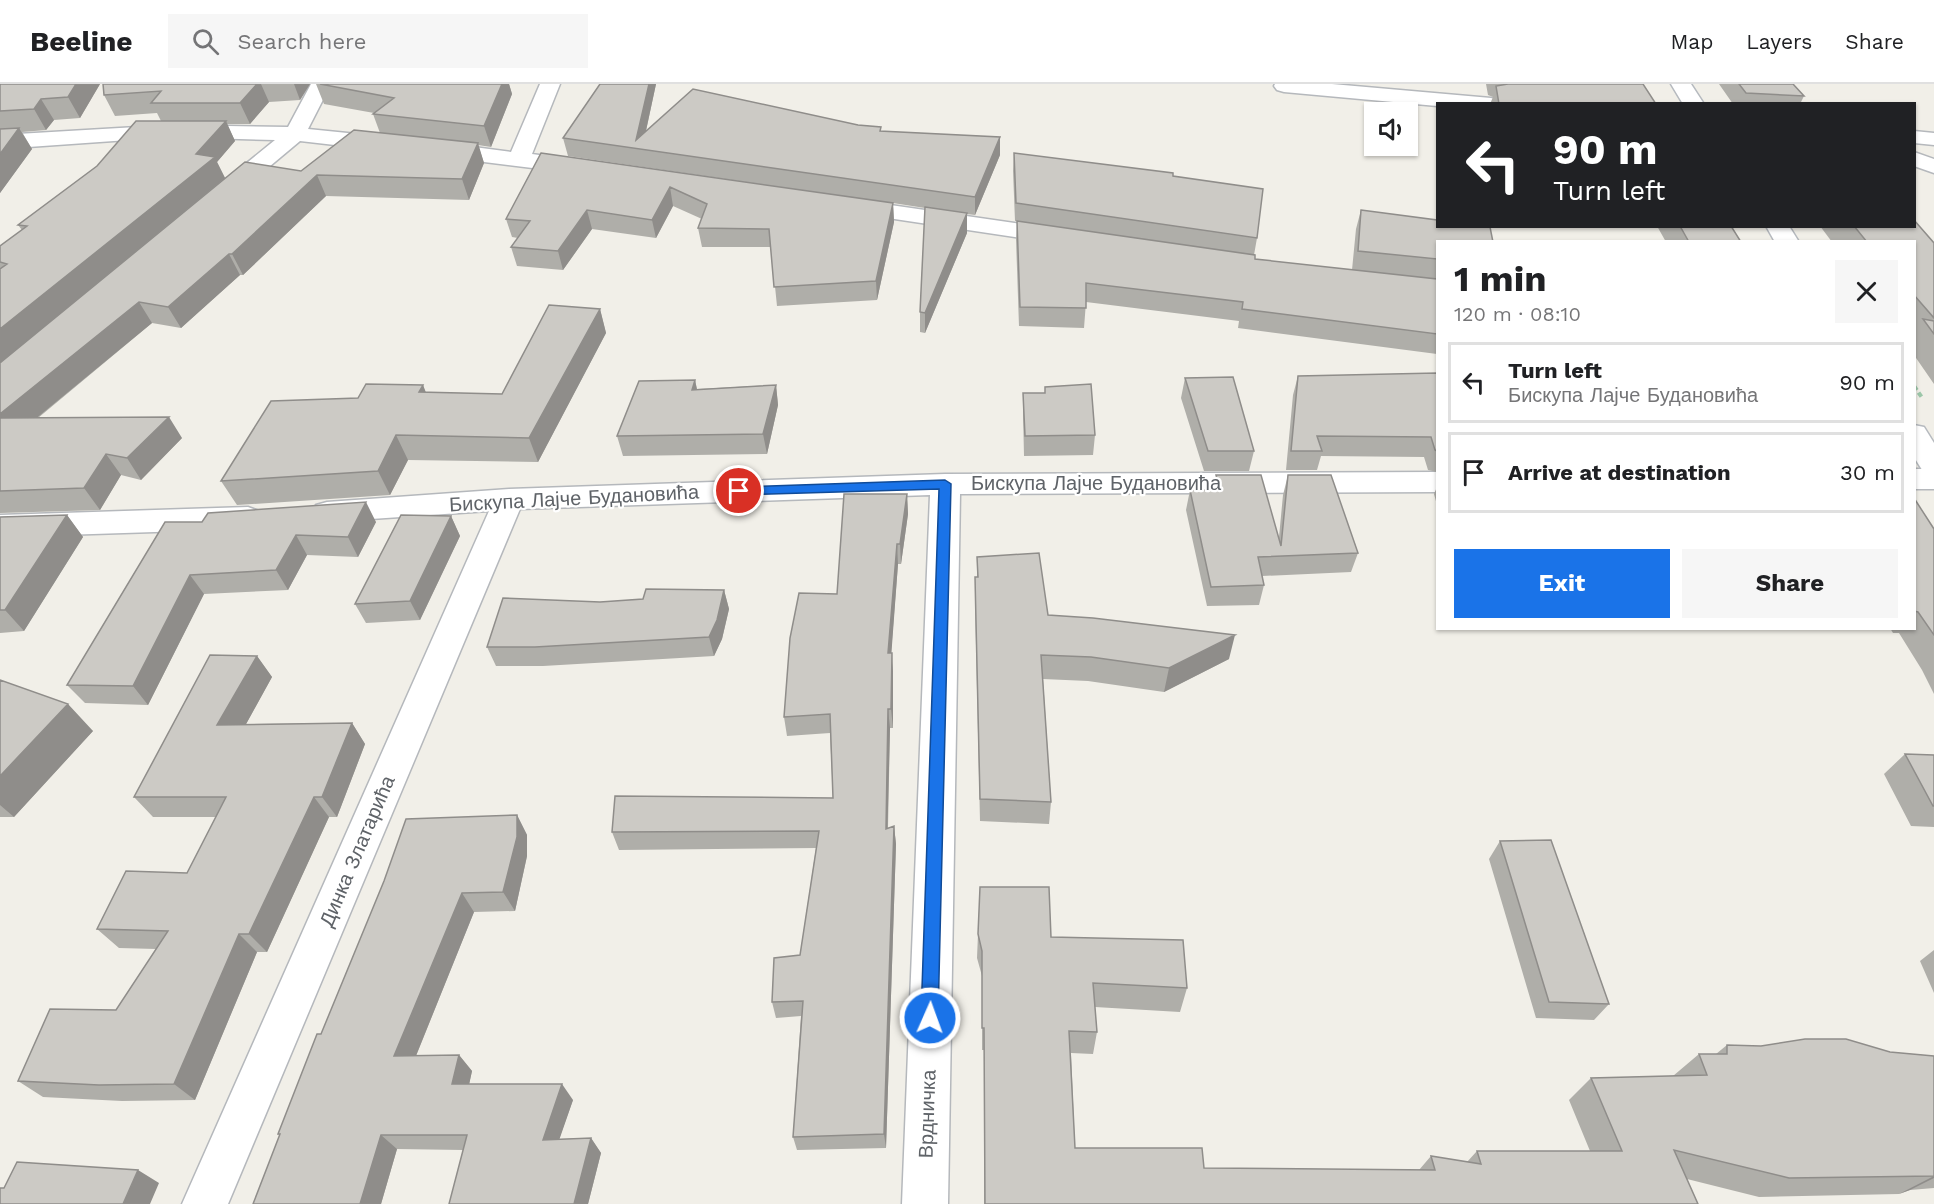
<!DOCTYPE html>
<meta charset="utf-8">
<style>
:root{--surface:#fff;--page:#f6f6f6;--text:#202124;--muted:#757577;--line:#e0e0e0;--accent:#1a73e8}
body{margin:0;font-family:"Work Sans",sans-serif;background:var(--page);color:var(--text);height:100vh;display:flex;flex-direction:column;font-size:22px;white-space:nowrap}
*{box-sizing:border-box;margin:0}
p{font-size:20px;color:var(--muted)}
.icon{flex:none;width:33px;height:33px;fill:none;stroke:currentColor;stroke-width:2;stroke-linecap:round;stroke-linejoin:round}
.map{position:relative;flex:1;overflow:hidden}
.side{position:absolute;left:1436px;top:156px;width:480px;height:390px;display:flex;flex-direction:column;background:var(--surface);border-radius:0px;box-shadow:0 2px 4px #0004}
.side>*{flex:none}
.banner{position:absolute;left:1436px;top:18px;width:480px;height:126px;border-radius:0px;box-shadow:0 2px 4px #0004;background:#202124;color:#fff;overflow:hidden}
.buttons{position:absolute;left:1364px;top:18px;display:grid;gap:12px}
.buttons a{display:grid;place-items:center;width:54px;height:54px;border-radius:0px;background:var(--surface);box-shadow:0 2px 4px #0004;font-size:30px}
.pin{position:absolute;display:grid;place-items:center;width:51px;height:51px;color:#fff;margin:-26px;border:3px solid #fff;border-radius:50%;box-shadow:0 2px 6px #0007}
.me{position:absolute;width:66px;margin:-33px;rotate:2deg;stroke-linejoin:round;filter:drop-shadow(0 0 4px #0008)}
.turn{display:flex;align-items:center;gap:21px;height:126px;padding:0 18px;font-size:27px}
.turn .icon{width:78px;height:78px;stroke-width:2.5}
.turn b{display:block;font-size:42px;line-height:51px}
.round{display:grid;place-items:center;flex:none;width:63px;height:63px;border-radius:0px;background:var(--page)}
.headline{display:flex;align-items:center;justify-content:space-between;height:102px;padding:0 18px}
h1{font-size:36px;font-weight:700;line-height:45px}
.primary-button{display:flex;gap:12px;margin-top:auto;padding:12px 18px}
.primary-button a{flex:1;height:69px;border-radius:0px;background:var(--accent);color:#fff;font-size:24px;font-weight:700;line-height:69px;text-align:center}
.primary-button a+a{background:var(--page);color:var(--text)}
ul{padding:0;list-style:none}
li{display:flex;align-items:center;gap:18px;height:81px;margin:0 12px 9px;padding:0 6px;border:3px solid var(--line);border-radius:0px}
li div{flex:1}
li b{display:block;font-size:22px}
li em{font-style:normal}
header{display:flex;align-items:center;gap:36px;box-sizing:border-box;height:84px;padding:0 30px;background:var(--surface);border-bottom:2px solid var(--line)}
header strong{font-size:28px}
nav{display:flex;gap:33px;margin-inline-start:auto;font-size:21px}
.search{width:420px;height:54px;background:var(--page);display:flex;align-items:center;gap:15px;box-sizing:border-box;padding:0 21px;border-radius:0px;color:var(--muted);font-size:22px}
.map>svg:first-child{display:block}
.lines{fill:none;stroke-linecap:round;stroke-linejoin:round}
.street-casing{stroke:#b5b8bc;stroke-width:3}
.secondary-casing{stroke:#b6babf;stroke-width:3}
.path{stroke:#9cc7a9;stroke-width:4;stroke-dasharray:5 3;stroke-linecap:butt}
.street{fill:#fff;fill-rule:evenodd}
.secondary{fill:#fff;fill-rule:evenodd}
.wall{fill:#afaea9}
.shaded-wall{fill:#8f8d8a}
.building{fill:#cccac5;stroke:#8f8d8a;stroke-width:1.5}
.route{fill:#1a73e8;stroke:#114b97;stroke-width:1.5}
.labels{text-anchor:middle;dominant-baseline:central;stroke-width:4.5;stroke-linejoin:round;paint-order:stroke}
.street-label{font-size:20px;fill:#5f6368;stroke:#fff}
</style>
<header>
<strong>Beeline</strong>
<div class="search"><svg class="icon" aria-label="search" viewBox="0 0 24 24"><circle cx="10" cy="10" r="6"/><path d="M15 15l6 6"/></svg>Search here</div>
<nav><a>Map</a><a>Layers</a><a>Share</a></nav>
</header>
<div class="map">
<svg width="1934" height="1120" viewBox="0 0 1934 1120">
<rect width="100%" height="100%" fill="#f1efe8"/>
<g class="lines">
<defs>
<path id="street" d="M 311,0 L 331,0 L 308,45 L 387,53 L 395,55 L 398,60 L 395,65 L 387,67 L 300,57 L 232,114 L 224,116 L 216,114 L 213,109 L 216,104 L 275,56 L 171,53 L 0,65 L 0,51 L 171,41 L 288,43 Z
M 540,0 L 560,0 L 532,70 L 589,78 L 592,83 L 589,88 L 581,90 L 436,72 L 428,70 L 425,65 L 428,60 L 436,58 L 511,68 Z
M 1275,0 L 1332,0 L 1491,14 L 1498,16 L 1501,20 L 1437,20 L 1437,22 L 1284,8 L 1277,6 L 1274,2 Z
M 1914,47 L 1934,49 L 1934,61 L 1914,59 Z
M 1914,68 L 1934,75 L 1934,89 L 1914,82 Z
M 849,115 L 1062,146 L 1070,148 L 1074,153 L 1070,158 L 1062,160 L 841,127 L 837,122 L 841,117 Z
M 1914,385 L 1934,385 L 1934,405 L 1914,405 Z
M 1437,388 L 1437,408 L 960,410 L 948,1120 L 902,1120 L 930,411 L 520,425 L 228,1120 L 182,1120 L 489,427 L 327,438 L 316,435 L 312,428 L 316,421 L 327,418 L 509,405 L 945,390 Z
M 248,423 L 259,427 L 263,434 L 259,441 L 248,445 L 0,453 L 0,431 Z"/>
<path id="secondary" d="M 1671,0 L 1691,0 L 1704,20 L 1683,20 Z
M 1766,142 L 1789,142 L 1799,158 L 1775,158 Z
M 1914,341 L 1924,343 L 1934,359 L 1934,392 L 1924,389 L 1914,373 Z"/>
</defs>
<use href="#street" class="street-casing"/>
<use href="#secondary" class="secondary-casing"/>
<path class="path" d="M 1914,302 L 1923,315"/>
<use href="#street" class="street"/>
<use href="#secondary" class="secondary"/>
</g>
<path class="wall" d="M 0,0 L 100,0 L 80,34 L 54,36 L 46,46 L 22,48 L 32,65 L 0,109 Z
M 103,0 L 310,0 L 300,16 L 269,18 L 250,40 L 227,40 L 235,57 L 217,78 L 225,94 L 301,87 L 380,49 L 373,30 L 374,29 L 324,20 L 316,0 L 509,0 L 512,10 L 491,63 L 478,61 L 484,79 L 469,116 L 326,112 L 243,191 L 240,191 L 181,244 L 152,239 L 38,334 L 182,354 L 141,396 L 121,391 L 100,426 L 0,429 L 0,162 L 22,146 L 18,141 L 161,37 L 157,29 L 115,32 L 104,11 Z
M 600,0 L 656,0 L 646,47 L 858,41 L 881,43 L 881,47 L 1000,53 L 1000,71 L 975,131 L 967,130 L 967,149 L 925,249 L 920,248 L 920,228 L 925,124 L 893,119 L 894,138 L 877,216 L 777,222 L 771,163 L 702,163 L 698,144 L 702,135 L 673,122 L 656,154 L 592,145 L 563,186 L 517,182 L 511,163 L 518,154 L 512,153 L 506,135 L 541,69 L 860,115 L 568,72 L 563,54 Z
M 1486,0 L 1643,0 L 1499,20 L 1490,20 L 1493,13 L 1488,11 Z
M 1719,0 L 1793,0 L 1804,12 L 1800,20 L 1733,20 Z
M 1014,69 L 1173,92 L 1257,154 L 1254,171 L 1255,175 L 1352,186 L 1356,145 L 1361,126 L 1437,158 L 1437,270 L 1238,244 L 1239,237 L 1086,218 L 1084,244 L 1019,242 L 1016,156 L 1017,137 L 1015,137 L 1013,87 Z
M 1657,142 L 1731,142 L 1741,158 L 1666,158 Z
M 1820,142 L 1914,142 L 1934,159 L 1934,300 L 1914,271 L 1914,158 L 1832,158 Z
M 600,225 L 606,249 L 538,378 L 408,376 L 390,411 L 237,421 L 221,397 L 423,301 L 425,308 L 502,310 Z
M 1437,289 L 1437,388 L 1428,386 L 1424,373 L 1321,372 L 1317,386 L 1286,386 L 1293,311 L 1298,292 Z
M 1185,294 L 1254,367 L 1249,387 L 1204,387 L 1181,314 Z
M 695,296 L 697,305 L 776,301 L 778,321 L 767,370 L 623,372 L 617,352 Z
M 1023,309 L 1095,351 L 1093,371 L 1024,372 L 1023,328 Z
M 1216,391 L 1279,453 L 1283,411 L 1288,391 L 1358,469 L 1351,488 L 1262,492 L 1264,501 L 1259,521 L 1207,522 L 1186,426 L 1190,406 L 1213,406 Z
M 1437,403 L 1437,421 L 1434,410 Z
M 907,410 L 908,430 L 901,480 L 898,480 L 891,569 L 893,588 L 893,644 L 890,644 L 888,744 L 894,742 L 896,760 L 886,1064 L 797,1066 L 793,1053 L 801,932 L 776,934 L 772,918 L 800,871 L 816,764 L 619,766 L 612,748 L 833,714 L 830,649 L 787,652 L 784,633 L 837,510 Z
M 1914,414 L 1934,445 L 1934,610 L 1922,586 L 1899,549 L 1893,549 L 1890,544 L 1914,544 Z
M 67,431 L 83,453 L 24,547 L 0,549 L 0,433 Z
M 451,432 L 460,452 L 420,536 L 366,539 L 355,520 Z
M 165,438 L 376,438 L 358,473 L 307,471 L 288,506 L 204,510 L 148,621 L 85,619 L 67,601 Z
M 977,473 L 1048,531 L 1229,575 L 1164,608 L 1088,597 L 1043,595 L 1051,718 L 1049,740 L 980,737 L 975,518 L 975,493 L 977,493 Z
M 724,506 L 729,525 L 722,555 L 714,572 L 543,582 L 496,582 L 487,563 L 600,518 L 643,515 Z
M 257,572 L 272,593 L 246,640 L 352,639 L 365,660 L 337,733 L 329,733 L 267,868 L 257,868 L 195,1016 L 122,1017 L 43,1013 L 18,997 L 116,926 L 156,865 L 119,864 L 97,845 L 187,789 L 216,733 L 153,733 L 134,713 Z
M 0,596 L 93,647 L 14,733 L 0,733 Z
M 1905,670 L 1934,671 L 1934,743 L 1911,742 L 1884,690 Z
M 517,731 L 527,751 L 527,772 L 515,827 L 474,828 L 416,972 L 459,971 L 472,987 L 469,1000 L 573,1016 L 559,1055 L 591,1054 L 601,1069 L 588,1120 L 449,1120 L 463,1066 L 397,1065 L 381,1120 L 253,1120 L 280,1051 L 278,1050 L 321,950 Z
M 1500,757 L 1609,920 L 1594,936 L 1536,934 L 1489,775 Z
M 978,850 L 1051,853 L 1187,904 L 1180,928 L 1095,923 L 1097,948 L 1093,970 L 1071,969 L 1075,1064 L 1204,1084 L 1419,1086 L 1431,1072 L 1467,1078 L 1477,1067 L 1590,1067 L 1569,1016 L 1591,994 L 1673,992 L 1699,970 L 1716,970 L 1727,961 L 1890,968 L 1934,972 L 1934,1104 L 1910,1106 L 1899,1110 L 1759,1113 L 1687,1095 L 1698,1120 L 984,1120 L 984,966 L 982,966 L 982,892 L 977,874 Z
M 1934,866 L 1934,909 L 1920,877 Z"/>
<path class="shaded-wall" d="M 76,0 L 100,0 L 80,34 L 68,13 Z
M 257,0 L 261,0 L 269,18 L 250,40 L 240,19 Z
M 294,0 L 310,0 L 300,16 Z
M 502,0 L 509,0 L 512,10 L 491,63 L 484,42 Z
M 649,0 L 656,0 L 642,65 L 636,56 Z
M 41,15 L 54,36 L 46,46 L 34,25 Z
M 226,37 L 235,57 L 217,78 L 225,94 L 0,279 L 0,245 L 196,70 Z
M 19,44 L 32,65 L 0,109 L 0,70 Z
M 1000,53 L 1000,71 L 975,131 L 975,113 Z
M 478,59 L 484,79 L 469,116 L 462,95 Z
M 317,91 L 326,112 L 243,191 L 232,170 Z
M 670,103 L 673,122 L 656,154 L 652,136 Z
M 893,119 L 894,138 L 877,216 L 876,197 Z
M 587,126 L 592,145 L 563,186 L 558,167 Z
M 967,129 L 967,149 L 925,249 L 925,229 Z
M 229,170 L 240,191 L 181,244 L 168,223 Z
M 139,218 L 152,239 L 11,355 L 0,340 L 0,330 Z
M 600,225 L 606,249 L 538,378 L 529,354 Z
M 695,296 L 699,316 L 692,306 Z
M 423,301 L 433,326 L 419,308 Z
M 776,301 L 778,321 L 767,370 L 763,350 Z
M 169,333 L 182,354 L 141,396 L 127,374 Z
M 396,351 L 408,376 L 390,411 L 378,387 Z
M 106,370 L 121,391 L 100,426 L 84,404 Z
M 907,410 L 908,430 L 901,480 L 900,460 Z
M 366,418 L 376,438 L 358,473 L 348,453 Z
M 67,431 L 83,453 L 24,547 L 5,526 Z
M 451,432 L 460,452 L 420,536 L 410,517 Z
M 296,451 L 307,471 L 288,506 L 276,486 Z
M 897,460 L 898,480 L 890,588 L 888,569 Z
M 190,491 L 204,510 L 148,621 L 133,602 Z
M 724,506 L 729,525 L 722,555 L 714,572 L 709,553 Z
M 1235,551 L 1229,575 L 1164,608 L 1169,584 Z
M 892,569 L 893,588 L 893,644 L 891,625 Z
M 257,572 L 272,593 L 234,662 L 217,641 Z
M 68,620 L 93,647 L 14,733 L 0,721 L 0,692 Z
M 888,625 L 890,644 L 887,763 L 886,745 Z
M 352,639 L 365,660 L 337,733 L 322,713 Z
M 314,713 L 329,733 L 267,868 L 249,850 Z
M 517,731 L 527,751 L 527,772 L 515,827 L 503,808 Z
M 894,742 L 896,760 L 886,1064 L 884,1050 Z
M 462,809 L 474,828 L 409,989 L 394,972 Z
M 239,850 L 257,868 L 195,1016 L 174,1000 Z
M 459,971 L 472,987 L 466,1015 L 452,1000 Z
M 562,1000 L 573,1016 L 554,1071 L 543,1056 Z
M 381,1051 L 397,1065 L 381,1120 L 360,1120 Z
M 591,1054 L 601,1069 L 588,1120 L 574,1120 Z
M 138,1086 L 159,1099 L 150,1120 L 123,1120 Z
M 1934,1092 L 1934,1094 L 1910,1106 L 1899,1110 Z"/>
<path class="building" d="M 0,0 L 76,0 L 68,13 L 41,15 L 34,25 L 0,27 Z
M 103,0 L 257,0 L 240,19 L 151,19 L 161,7 L 104,11 Z
M 320,0 L 502,0 L 484,42 L 373,30 L 394,14 Z
M 600,0 L 649,0 L 636,56 L 693,5 L 858,41 L 881,43 L 880,47 L 1000,53 L 975,113 L 563,54 Z
M 1508,0 L 1643,0 L 1656,20 L 1499,20 L 1496,2 Z
M 1739,0 L 1793,0 L 1804,12 L 1746,9 Z
M 136,37 L 226,37 L 196,70 L 215,73 L 0,245 L 0,185 L 7,180 L 0,178 L 0,162 L 27,142 L 18,141 L 97,82 Z
M 19,44 L 0,70 L 0,45 Z
M 354,46 L 478,59 L 462,95 L 317,91 L 232,170 L 229,170 L 168,223 L 139,218 L 0,330 L 0,279 L 245,78 L 301,87 Z
M 541,69 L 893,119 L 876,197 L 774,203 L 769,145 L 698,144 L 707,120 L 670,103 L 652,136 L 587,126 L 558,167 L 511,163 L 530,137 L 506,135 Z
M 1014,69 L 1173,89 L 1173,92 L 1263,105 L 1257,154 L 1016,119 Z
M 925,123 L 967,129 L 925,229 L 920,228 Z
M 1361,126 L 1437,136 L 1437,142 L 1490,143 L 1493,158 L 1437,158 L 1437,175 L 1358,167 Z
M 1914,136 L 1934,159 L 1934,234 L 1914,211 L 1914,158 L 1867,158 L 1854,142 L 1914,142 Z
M 1017,137 L 1255,171 L 1255,175 L 1437,195 L 1437,250 L 1242,225 L 1243,218 L 1086,199 L 1086,224 L 1020,223 Z
M 1680,142 L 1731,142 L 1741,158 L 1689,158 Z
M 549,221 L 600,225 L 529,354 L 396,351 L 378,387 L 221,397 L 271,317 L 358,314 L 366,300 L 423,301 L 419,308 L 502,310 Z
M 1923,235 L 1934,237 L 1934,250 Z
M 1437,289 L 1437,367 L 1435,366 L 1431,353 L 1317,352 L 1322,367 L 1291,367 L 1298,292 Z
M 1233,293 L 1254,367 L 1208,367 L 1185,294 Z
M 695,296 L 692,306 L 776,301 L 763,350 L 617,352 L 639,297 Z
M 1091,300 L 1095,351 L 1025,352 L 1023,309 L 1045,309 L 1045,303 Z
M 169,333 L 127,374 L 106,370 L 84,404 L 0,407 L 0,334 Z
M 1216,391 L 1261,391 L 1281,462 L 1288,391 L 1331,391 L 1358,469 L 1258,473 L 1264,501 L 1211,503 L 1190,406 L 1220,406 Z
M 844,410 L 907,410 L 900,460 L 897,460 L 888,569 L 892,569 L 891,625 L 888,625 L 886,745 L 894,742 L 884,1050 L 793,1053 L 803,917 L 772,918 L 774,874 L 800,871 L 819,747 L 612,748 L 615,712 L 833,714 L 830,630 L 784,633 L 790,554 L 799,509 L 837,510 Z
M 1914,414 L 1934,445 L 1934,551 L 1918,528 L 1914,527 Z
M 366,418 L 348,453 L 296,451 L 276,486 L 190,491 L 133,602 L 67,601 L 165,438 L 202,438 L 208,429 Z
M 67,431 L 5,526 L 0,526 L 0,433 Z
M 401,431 L 451,432 L 410,517 L 355,520 Z
M 1039,469 L 1048,531 L 1093,534 L 1235,551 L 1169,584 L 1091,573 L 1041,571 L 1051,718 L 980,715 L 975,493 L 978,493 L 977,473 Z
M 646,505 L 724,506 L 717,536 L 709,553 L 535,563 L 487,563 L 503,514 L 600,518 L 643,515 Z
M 210,571 L 257,572 L 217,641 L 352,639 L 322,713 L 314,713 L 249,850 L 239,850 L 174,1000 L 99,1001 L 18,997 L 50,925 L 116,926 L 168,847 L 97,845 L 126,787 L 187,789 L 226,713 L 134,713 Z
M 0,596 L 68,620 L 0,692 Z
M 1905,670 L 1934,671 L 1934,722 L 1933,722 Z
M 517,731 L 517,753 L 503,808 L 462,809 L 394,972 L 459,971 L 452,1000 L 562,1000 L 543,1056 L 591,1054 L 574,1120 L 449,1120 L 467,1051 L 381,1051 L 360,1120 L 253,1120 L 280,1050 L 278,1050 L 317,950 L 321,950 L 384,797 L 406,735 Z
M 1551,756 L 1609,920 L 1549,918 L 1500,757 Z
M 980,803 L 1049,803 L 1051,853 L 1183,856 L 1187,904 L 1093,899 L 1097,948 L 1069,947 L 1075,1064 L 1202,1064 L 1204,1084 L 1435,1086 L 1431,1072 L 1481,1080 L 1477,1067 L 1622,1067 L 1591,994 L 1707,991 L 1699,970 L 1727,970 L 1727,961 L 1761,962 L 1805,955 L 1846,955 L 1890,968 L 1934,972 L 1934,1092 L 1789,1094 L 1674,1066 L 1698,1120 L 985,1120 L 984,944 L 982,944 L 982,867 L 978,850 Z
M 17,1078 L 138,1086 L 123,1120 L 0,1120 L 0,1104 L 4,1104 Z"/>
<path class="route" d="M 945,396 L 951,400 L 938,934 L 936,940 L 930,942 L 924,940 L 921,934 L 939,405 L 739,411 L 733,407 L 739,403 Z"/>
<g class="labels">
<g class="street-label">
<text x="1096" y="399">Бискупа Лајче Будановића</text>
<text transform="translate(574 414) rotate(-3)">Бискупа Лајче Будановића</text>
<text transform="translate(357 767) rotate(-67)">Динка Златарића</text>
<text transform="translate(927 1030) rotate(-88)">Врдничка</text>
</g>
</g>
</svg>
<div class="buttons">
<a><svg class="icon" aria-label="sound" viewBox="0 0 24 24"><path d="M4 9h4l5-4v14l-5-4H4zM17 9q2 3 0 6"/></svg></a>
</div>
<div class="pin" style="left:739px;top:407px;background:#d93025"><svg class="icon" aria-label="arrive" viewBox="0 0 24 24"><path d="M6 21V4h12l-3 4 3 4H6"/></svg></div>
<svg class="me" style="left:930px;top:934px" viewBox="-20 -20 40 40"><circle r="17" fill="#1a73e8" stroke="#fff" stroke-width="3"/><path d="M0-11L8 9 0 5-8 9z" fill="#fff"/></svg>
<div class="banner">
<div class="turn"><svg class="icon" aria-label="left" viewBox="0 0 24 24"><path d="M17 20v-9H6M10 6l-5 5 5 5"/></svg><div><b>90 m</b>Turn left</div></div>
</div>
<section class="side">
<div class="headline"><div><h1>1 min</h1><p>120 m · 08:10</p></div><a class="round"><svg class="icon" aria-label="close" viewBox="0 0 24 24"><path d="M6 6l12 12M18 6L6 18"/></svg></a></div>
<ul>
<li><svg class="icon" aria-label="left" viewBox="0 0 24 24"><path d="M17 20v-9H6M10 6l-5 5 5 5"/></svg><div><b>Turn left</b><p>Бискупа Лајче Будановића</p></div><em>90 m</em></li>
<li><svg class="icon" aria-label="arrive" viewBox="0 0 24 24"><path d="M6 21V4h12l-3 4 3 4H6"/></svg><div><b>Arrive at destination</b></div><em>30 m</em></li>
</ul>
<div class="primary-button"><a>Exit</a><a>Share</a></div>
</section>
</div>
